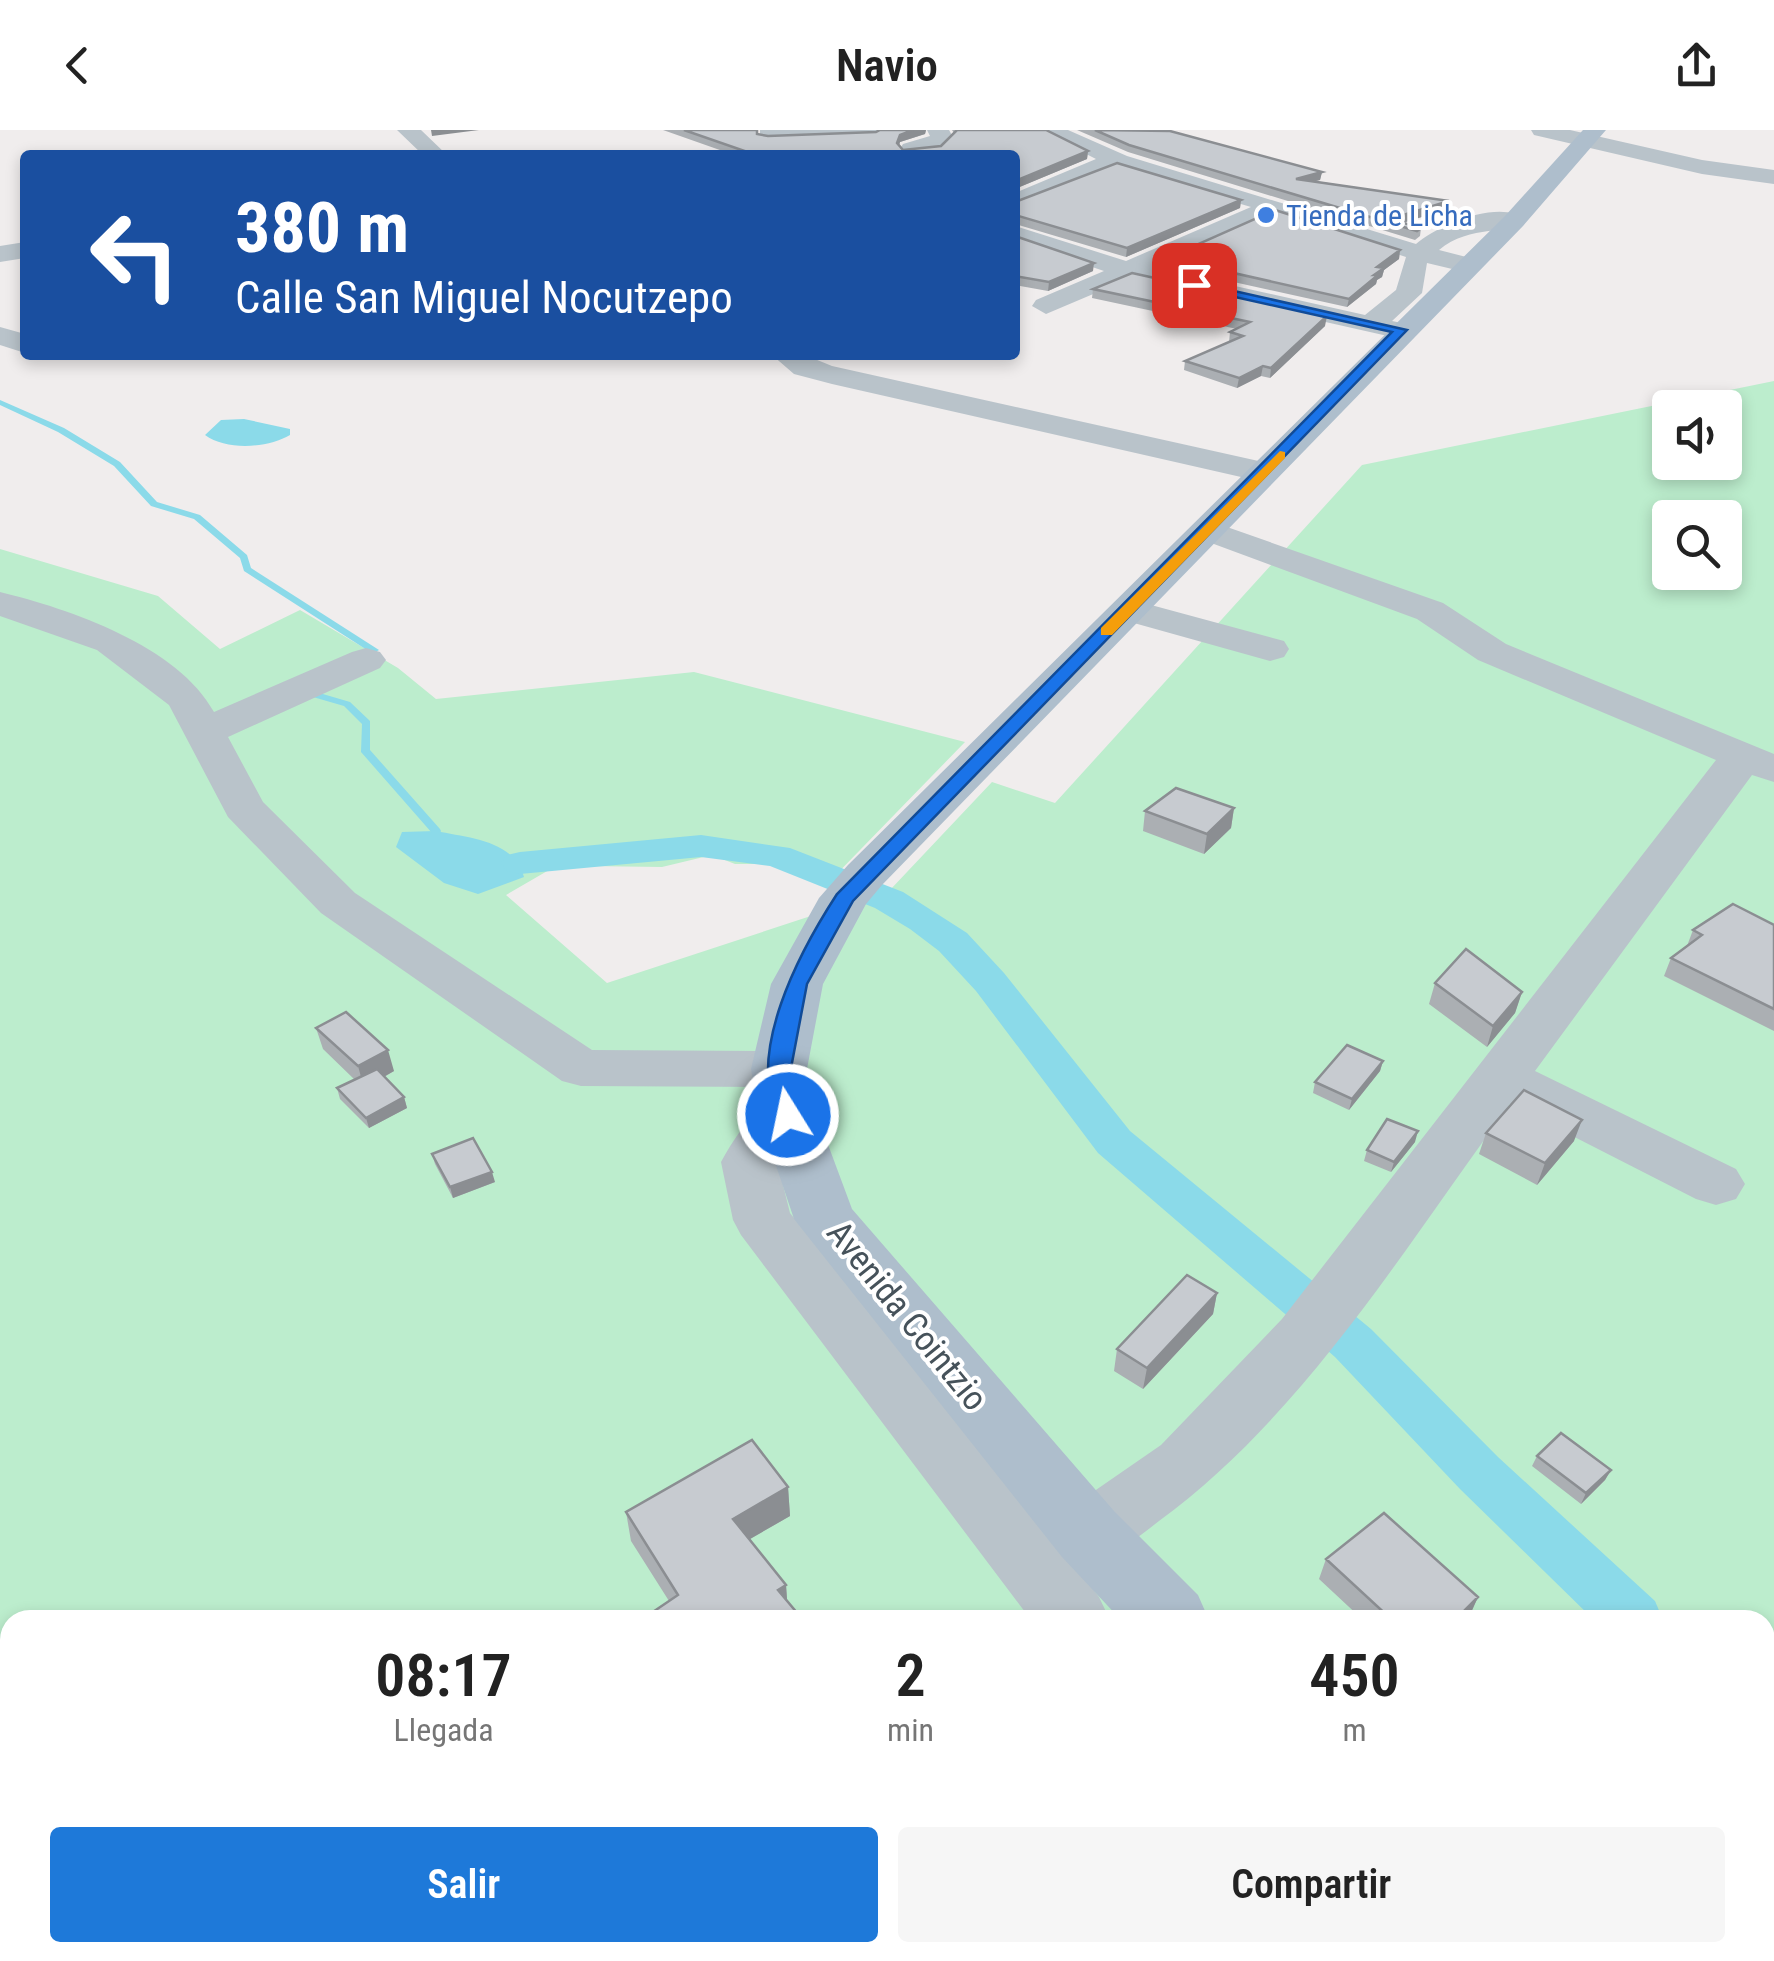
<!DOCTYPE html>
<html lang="es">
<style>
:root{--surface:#fff;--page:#f6f6f6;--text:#222;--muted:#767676;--accent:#1e79d9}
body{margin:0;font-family:"Roboto Condensed",sans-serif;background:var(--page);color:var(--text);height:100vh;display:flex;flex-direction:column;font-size:38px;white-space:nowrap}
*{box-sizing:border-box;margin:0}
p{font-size:32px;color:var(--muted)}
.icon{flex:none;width:55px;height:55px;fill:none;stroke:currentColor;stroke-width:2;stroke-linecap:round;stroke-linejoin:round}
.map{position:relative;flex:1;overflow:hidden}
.side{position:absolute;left:0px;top:1480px;width:1775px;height:352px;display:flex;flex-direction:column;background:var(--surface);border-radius:30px 30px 0 0;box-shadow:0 5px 15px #0003}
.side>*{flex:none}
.hud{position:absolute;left:20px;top:20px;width:1000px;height:210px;border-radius:10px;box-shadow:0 5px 15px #0003;background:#1a4fa0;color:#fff;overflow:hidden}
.controls{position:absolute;left:1652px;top:260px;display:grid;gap:20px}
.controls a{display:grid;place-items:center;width:90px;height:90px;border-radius:10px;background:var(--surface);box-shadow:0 5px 15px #0003;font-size:50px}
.pin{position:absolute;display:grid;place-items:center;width:85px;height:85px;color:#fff;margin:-42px;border-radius:20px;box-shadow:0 5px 15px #0006}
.me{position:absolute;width:110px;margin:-55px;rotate:350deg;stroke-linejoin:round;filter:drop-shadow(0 0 8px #0008)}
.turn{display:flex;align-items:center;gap:35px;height:210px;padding:0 50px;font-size:45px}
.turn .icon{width:130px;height:130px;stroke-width:2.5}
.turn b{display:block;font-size:70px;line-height:85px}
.eta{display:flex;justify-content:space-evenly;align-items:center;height:170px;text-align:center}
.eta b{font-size:60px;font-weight:600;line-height:70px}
.primary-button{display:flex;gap:20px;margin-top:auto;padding:20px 50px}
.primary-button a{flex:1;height:115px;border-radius:10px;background:var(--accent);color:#fff;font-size:40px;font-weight:600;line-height:115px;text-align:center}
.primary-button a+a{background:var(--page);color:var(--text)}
header{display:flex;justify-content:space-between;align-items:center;height:130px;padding:0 50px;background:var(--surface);font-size:45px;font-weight:600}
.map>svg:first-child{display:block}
.green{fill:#bcedcd;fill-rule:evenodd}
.water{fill:#8bdae9}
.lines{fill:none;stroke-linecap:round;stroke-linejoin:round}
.stream{fill:#8bdae9;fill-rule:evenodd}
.canal{fill:#8bdae9;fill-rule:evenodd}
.minor{fill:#b9c3ca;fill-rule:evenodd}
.major{fill:#aebecc;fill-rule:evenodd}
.wall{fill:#abafb3}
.shaded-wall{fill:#8b8e92}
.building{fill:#c7cbd0;stroke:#8b8e92;stroke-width:2.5}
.route{fill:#1a73e8;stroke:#114b97;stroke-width:2.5}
.slow{fill:#f59e0b}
.shop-dot{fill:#3f7fe0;stroke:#fff;stroke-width:4}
.labels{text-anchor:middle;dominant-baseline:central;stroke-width:8;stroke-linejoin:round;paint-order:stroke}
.far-shop-label{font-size:30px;fill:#366cbe;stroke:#fff;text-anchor:start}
.street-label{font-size:35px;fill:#46525a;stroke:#fff}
</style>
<header><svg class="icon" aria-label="back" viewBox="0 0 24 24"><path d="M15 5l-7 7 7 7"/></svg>Navio<svg class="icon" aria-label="share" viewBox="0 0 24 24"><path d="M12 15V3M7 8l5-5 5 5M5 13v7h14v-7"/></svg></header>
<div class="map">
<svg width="1774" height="1831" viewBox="0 0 1774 1831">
<rect width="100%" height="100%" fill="#f0eded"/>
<path class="green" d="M 1774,251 L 1774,1831 L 0,1831 L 0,419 L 158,466 L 220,519 L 300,480 L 398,538 L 436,569 L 694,542 L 965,612 L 826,755 L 775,734 L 735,734 L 712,725 L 662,737 L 587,736 L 549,740 L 506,765 L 607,853 L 890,760 L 992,652 L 1055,673 L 1362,335 ZM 1670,278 L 1725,278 L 1725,332 L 1670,332 ZM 1670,388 L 1725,388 L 1725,442 L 1670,442 ZM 10,1490 L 1765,1490 L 1765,1822 L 10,1822 Z"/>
<path class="water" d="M 244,289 L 290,299 L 290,305 C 268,318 227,321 205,305 L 221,290 Z
M 436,701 C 469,708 514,710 524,747 L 478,764 L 444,753 L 396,717 L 402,702 Z"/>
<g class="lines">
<path class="stream" d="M 0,270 L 64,298 L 120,332 L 157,372 L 200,385 L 247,425 L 251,438 L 379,520 L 364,529 L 358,529 L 358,525 L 367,520 L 244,441 L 240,428 L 194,389 L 151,376 L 114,336 L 58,302 L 0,275 Z
M 316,562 L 350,572 L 370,591 L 370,620 L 440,699 L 441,701 L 440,703 L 432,703 L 361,622 L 362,594 L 344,576 L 313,567 L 313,563 Z"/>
<path class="canal" d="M 701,705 L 790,718 L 903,762 L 967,803 L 1004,843 L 1130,1001 L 1371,1199 L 1498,1327 L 1655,1471 L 1663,1490 L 1594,1490 L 1460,1359 L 1335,1227 L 1098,1023 L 976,861 L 939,821 L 910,799 L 875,778 L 770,736 L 701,727 L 520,744 L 507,741 L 501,733 L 507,725 L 520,722 Z
M 1765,1595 L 1774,1598 L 1774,1668 L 1765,1664 Z"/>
<path class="minor" d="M 397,0 L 421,0 L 447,25 L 423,25 Z
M 760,0 L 887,0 L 876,6 L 768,10 L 760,9 Z
M 927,0 L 949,0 L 953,7 L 940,20 L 903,24 L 900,19 L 903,14 L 930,6 Z
M 1039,0 L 1068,0 L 1127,26 L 1416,114 C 1437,95 1504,67 1526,91 C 1511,105 1470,94 1439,120 L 1478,130 L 1482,135 L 1469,143 L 1427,133 L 1422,163 L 1392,191 L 1411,195 L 1415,201 L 1401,209 L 1131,148 L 1046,184 L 1032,176 L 1036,170 L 1104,141 L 1015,111 L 1015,96 L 1126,131 L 1251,77 L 1116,37 L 1015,78 L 1015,63 L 1096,29 ZM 1274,84 L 1406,127 L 1396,160 L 1365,185 L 1154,138 Z
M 1531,0 L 1570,0 L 1702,30 L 1774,40 L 1774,54 L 1702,44 L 1534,5 Z
M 25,112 L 25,128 L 0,132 L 0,116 Z
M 0,197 L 25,204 L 25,223 L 0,215 Z
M 772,225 L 805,225 L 832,236 L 1263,332 L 1275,335 L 1279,342 L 1275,349 L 1263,352 L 832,254 L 794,244 Z
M 1207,390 L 1443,473 L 1506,514 L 1774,624 L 1774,652 L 1752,645 L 1535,941 L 1736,1039 L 1745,1054 L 1736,1069 L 1716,1075 L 1696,1069 L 1510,974 C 1406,1116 1302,1287 1159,1391 C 1136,1409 1115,1425 1088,1434 L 1068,1427 L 1099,1467 L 1110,1490 L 1031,1490 L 741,1105 L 733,1090 L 721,1032 C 740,998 765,959 807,971 L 815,985 L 778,1035 L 790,1083 L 1060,1417 L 1053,1404 L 1064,1382 L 1161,1315 L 1282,1189 L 1716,630 L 1478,530 L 1417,489 L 1195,407 L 1190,400 L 1195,393 Z
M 0,462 C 70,479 178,516 214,582 L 352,522 L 366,518 L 380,522 L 386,530 L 380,538 L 228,607 L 263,672 L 355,763 L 592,920 L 779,921 L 798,926 L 806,939 L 798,952 L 779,957 L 581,956 L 562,951 L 321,783 L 228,687 L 169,575 L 97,520 L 0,486 Z
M 1129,469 L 1284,511 L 1289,519 L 1284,527 L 1270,531 L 1116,488 L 1110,480 L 1116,472 Z
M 1298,1822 L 1385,1822 L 1389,1831 L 1302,1831 Z"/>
<path class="major" d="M 1583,0 L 1606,0 L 1523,96 L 882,755 L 866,774 L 823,854 L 807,939 L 817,985 L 852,1079 L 1114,1381 L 1198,1465 L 1209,1490 L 1121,1490 L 1062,1427 L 794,1089 L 759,985 L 751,939 L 771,854 L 819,768 L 848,735 L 1505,86 Z
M 1437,1822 L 1529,1822 L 1533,1831 L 1441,1831 Z"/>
</g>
<path class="wall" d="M 663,0 L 757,0 L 757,4 L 768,6 L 876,2 L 880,0 L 926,0 L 925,4 L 900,12 L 899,15 L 903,20 L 941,16 L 954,3 L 952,0 L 1046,0 L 1088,21 L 1087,29 L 1015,59 L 1015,25 L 734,25 Z
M 1077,0 L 1166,0 L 1322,42 L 1320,50 L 1315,51 L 1449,71 L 1447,79 L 1403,93 L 1421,98 L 1420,106 L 1415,110 L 1128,22 Z
M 1241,70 L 1240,78 L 1126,127 L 1015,94 L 1015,72 Z
M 1015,106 L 1093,141 L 1048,161 L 1015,155 Z
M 1400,120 L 1399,129 L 1384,140 L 1382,147 L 1377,150 L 1376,154 L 1347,177 L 1166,137 L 1167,128 Z
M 1093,159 L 1325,196 L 1270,248 L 1261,246 L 1237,258 L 1184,240 L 1185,231 L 1229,212 L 1230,202 L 1237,199 L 1092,168 Z
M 1234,678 L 1231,698 L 1204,724 L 1143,701 L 1145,681 Z
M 1774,795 L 1774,901 L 1664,846 L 1671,828 L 1687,816 L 1693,800 Z
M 1435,853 L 1522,862 L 1515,883 L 1487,917 L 1429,874 Z
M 316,898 L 394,941 L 384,947 L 404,967 L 407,978 L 369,998 L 340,969 L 337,958 L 355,950 L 323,919 Z
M 1383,931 L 1380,941 L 1349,980 L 1313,963 L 1315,952 Z
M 1486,1003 L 1574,1011 L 1537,1055 L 1479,1024 Z
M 1415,1012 L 1391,1042 L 1364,1031 L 1367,1020 Z
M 432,1024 L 495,1052 L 453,1068 L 435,1034 Z
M 1217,1163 L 1213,1184 L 1143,1259 L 1114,1241 L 1117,1219 Z
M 1537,1326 L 1611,1340 L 1605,1350 L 1581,1374 L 1532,1336 Z
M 788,1357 L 790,1386 L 750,1409 L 786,1455 L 787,1470 L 669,1471 L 631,1411 L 626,1382 Z
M 1326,1429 L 1478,1467 L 1469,1487 L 1466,1490 L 1363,1490 L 1319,1449 Z"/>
<path class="shaded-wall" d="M 431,0 L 479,0 L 432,6 Z
M 913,0 L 926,0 L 925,4 L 900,12 L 897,21 L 897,13 L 900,5 Z
M 1088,21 L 1087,29 L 1015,59 L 1015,51 Z
M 1322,42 L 1320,50 L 1295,56 L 1296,49 Z
M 1241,70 L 1240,78 L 1126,127 L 1127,118 Z
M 1449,71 L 1447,79 L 1396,95 L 1390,89 Z
M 1400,120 L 1399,129 L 1384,140 L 1382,147 L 1377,150 L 1376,154 L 1347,177 L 1349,169 L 1377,137 Z
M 1094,133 L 1093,141 L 1048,161 L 1049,152 Z
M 1327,186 L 1325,196 L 1270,248 L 1271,238 Z
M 1263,236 L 1261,246 L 1237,258 L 1239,248 Z
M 1234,678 L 1231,698 L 1204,724 L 1207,704 Z
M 1522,862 L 1515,883 L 1487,917 L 1493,896 Z
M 388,920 L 394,941 L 364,958 L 358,936 Z
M 1383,931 L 1380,941 L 1349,980 L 1352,969 Z
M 404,967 L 407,978 L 369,998 L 366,988 Z
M 1582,990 L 1574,1011 L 1537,1055 L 1545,1033 Z
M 1418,1001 L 1415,1012 L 1391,1042 L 1394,1032 Z
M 492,1042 L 495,1052 L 453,1068 L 450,1057 Z
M 1217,1163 L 1213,1184 L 1143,1259 L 1147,1238 Z
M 1611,1340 L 1605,1350 L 1581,1374 L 1586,1363 Z
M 788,1357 L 790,1386 L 736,1417 L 733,1389 Z
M 786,1455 L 788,1483 L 778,1460 Z
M 1478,1467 L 1469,1487 L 1466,1490 L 1457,1490 L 1459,1486 Z"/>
<path class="building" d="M 684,0 L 757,0 L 757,4 L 768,6 L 876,2 L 880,0 L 913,0 L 900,5 L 897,13 L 903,20 L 941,16 L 957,0 L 1046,0 L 1088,21 L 1015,51 L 1015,25 L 756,25 Z
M 1095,0 L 1170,1 L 1322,42 L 1296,49 L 1449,71 L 1390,89 L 1421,98 L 1417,101 L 1129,15 Z
M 1117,33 L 1241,70 L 1127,118 L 1015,85 L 1015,72 Z
M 1275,80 L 1400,120 L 1377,137 L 1384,138 L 1374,145 L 1378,145 L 1349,169 L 1167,128 Z
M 1015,106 L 1094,133 L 1049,152 L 1015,146 Z
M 1132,143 L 1327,186 L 1271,238 L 1263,236 L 1239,248 L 1185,231 L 1243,206 L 1230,202 L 1250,192 L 1093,159 Z
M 1176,658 L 1234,678 L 1207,704 L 1145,681 Z
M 1733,774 L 1774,795 L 1774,879 L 1671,828 L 1702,805 L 1693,800 Z
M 1466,819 L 1522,862 L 1493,896 L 1435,853 Z
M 346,882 L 388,920 L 358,936 L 316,898 Z
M 1347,915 L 1383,931 L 1352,969 L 1315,952 Z
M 377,939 L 404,967 L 366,988 L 337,958 Z
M 1524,960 L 1582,990 L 1545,1033 L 1486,1003 Z
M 1387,989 L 1418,1001 L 1394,1032 L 1367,1020 Z
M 473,1008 L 492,1042 L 450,1057 L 432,1024 Z
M 1187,1145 L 1217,1163 L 1147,1238 L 1117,1219 Z
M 1561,1303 L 1611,1340 L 1586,1363 L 1537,1326 Z
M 752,1310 L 788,1357 L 733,1389 L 786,1455 L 778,1460 L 803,1490 L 641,1490 L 678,1465 L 626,1382 Z
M 1384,1383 L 1478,1467 L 1459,1486 L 1463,1490 L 1392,1490 L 1326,1429 Z"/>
<path class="route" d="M 1194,152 L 1407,200 L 853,771 L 807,854 L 791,938 L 800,985 L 788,994 L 779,991 C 744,924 800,821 837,764 L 1392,202 L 1190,157 Z"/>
<path class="slow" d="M 1280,321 L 1285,322 L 1285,328 L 1112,505 L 1101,505 L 1101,498 Z"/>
<circle class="shop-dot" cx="1266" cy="85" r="10"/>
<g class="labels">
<g class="far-shop-label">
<text x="1286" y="85">Tienda de Licha</text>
</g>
<g class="street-label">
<text transform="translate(907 1186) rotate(51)">Avenida Cointzio</text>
</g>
</g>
</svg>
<div class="controls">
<a><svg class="icon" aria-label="sound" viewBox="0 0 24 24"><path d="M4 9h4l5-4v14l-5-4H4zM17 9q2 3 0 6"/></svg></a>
<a><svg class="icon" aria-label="search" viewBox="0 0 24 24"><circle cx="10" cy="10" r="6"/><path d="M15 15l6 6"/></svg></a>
</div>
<div class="pin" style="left:1194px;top:155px;background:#d93025"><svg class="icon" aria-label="arrive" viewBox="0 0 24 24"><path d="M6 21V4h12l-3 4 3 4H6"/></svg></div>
<svg class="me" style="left:788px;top:985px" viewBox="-20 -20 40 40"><circle r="17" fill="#1a73e8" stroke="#fff" stroke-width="3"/><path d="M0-11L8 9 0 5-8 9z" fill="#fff"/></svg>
<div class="hud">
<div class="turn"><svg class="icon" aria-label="left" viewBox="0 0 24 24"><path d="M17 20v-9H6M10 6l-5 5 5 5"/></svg><div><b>380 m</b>Calle San Miguel Nocutzepo</div></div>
</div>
<section class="side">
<div class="eta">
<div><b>08:17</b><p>Llegada</p></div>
<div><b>2</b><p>min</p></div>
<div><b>450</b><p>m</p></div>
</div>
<div class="primary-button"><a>Salir</a><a>Compartir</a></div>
</section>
</div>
